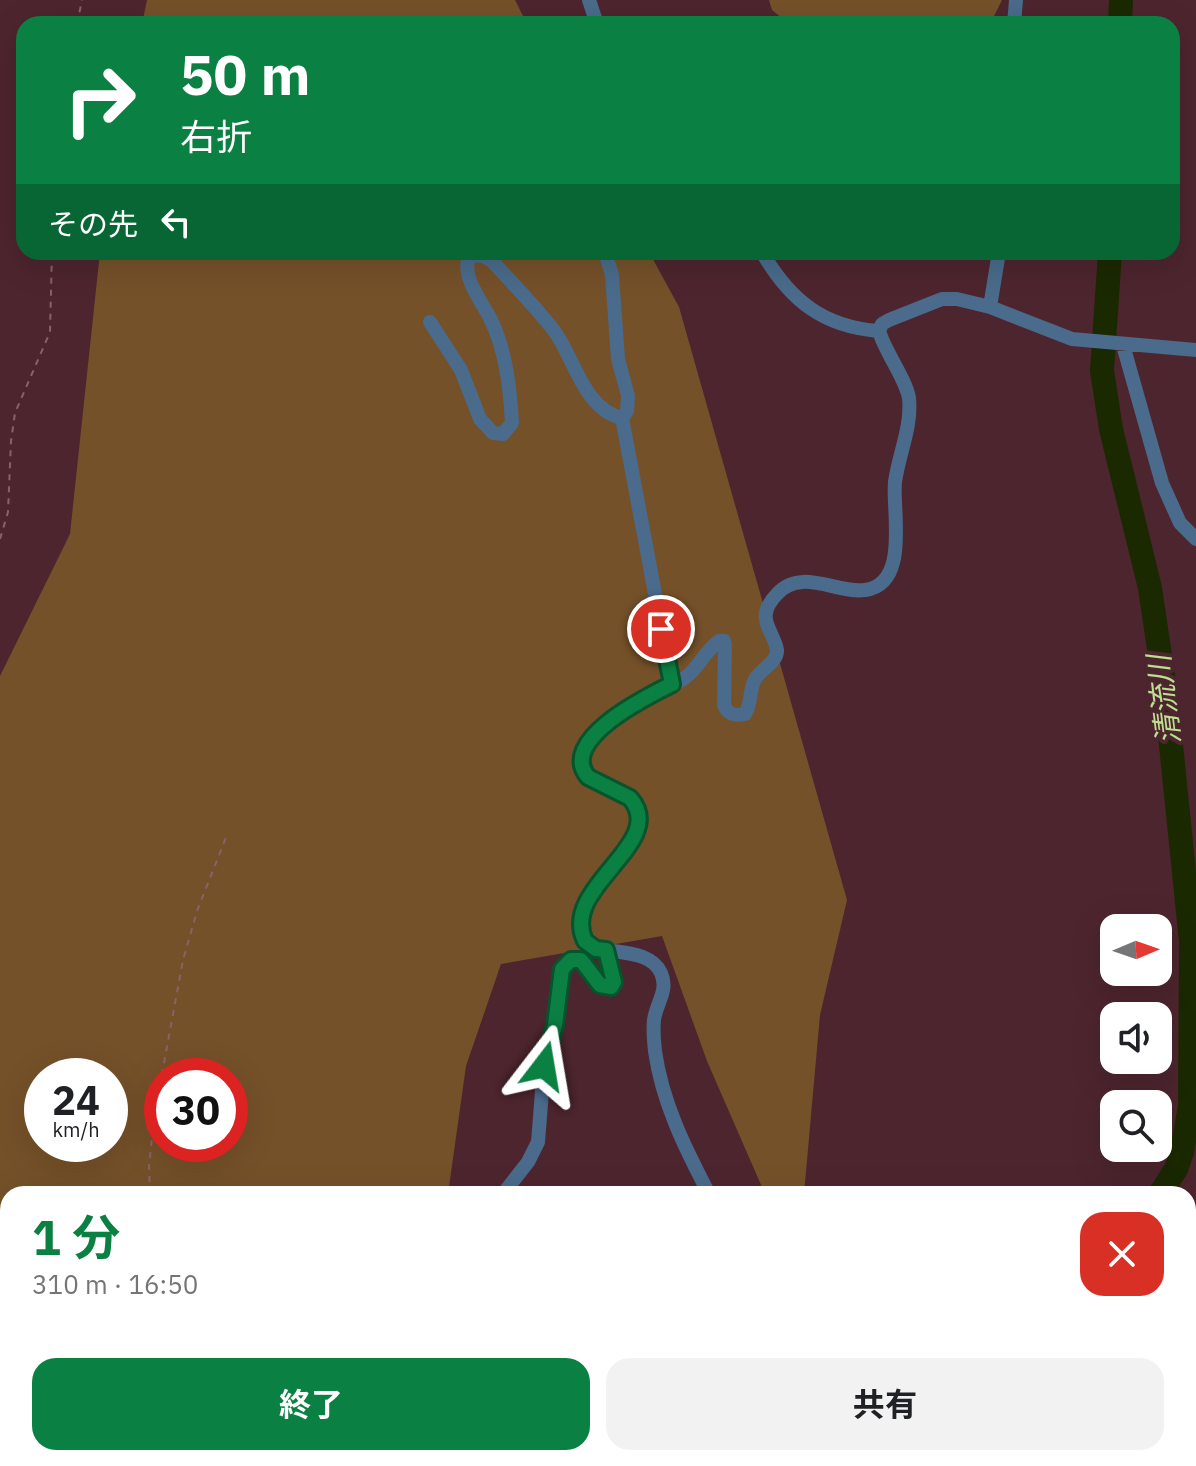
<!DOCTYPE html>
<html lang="ja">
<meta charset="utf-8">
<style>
:root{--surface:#fff;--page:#f2f2f2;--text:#202124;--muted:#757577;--accent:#0b8043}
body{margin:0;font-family:"IBM Plex Sans","Noto Sans JP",sans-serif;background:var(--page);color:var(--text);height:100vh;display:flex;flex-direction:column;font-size:30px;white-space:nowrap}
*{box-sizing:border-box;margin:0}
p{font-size:26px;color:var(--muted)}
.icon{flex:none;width:44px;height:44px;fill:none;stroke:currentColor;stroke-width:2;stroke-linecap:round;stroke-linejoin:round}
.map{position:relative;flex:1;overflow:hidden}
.panel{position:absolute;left:0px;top:1186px;width:1196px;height:280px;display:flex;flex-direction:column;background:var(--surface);border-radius:24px 24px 0 0;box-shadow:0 8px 32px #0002}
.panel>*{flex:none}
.top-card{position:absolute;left:16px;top:16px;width:1164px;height:244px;border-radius:24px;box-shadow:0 8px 32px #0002;background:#0b8043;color:#fff;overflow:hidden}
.needle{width:52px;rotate:88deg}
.tools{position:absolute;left:1100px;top:914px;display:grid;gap:16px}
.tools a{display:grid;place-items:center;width:72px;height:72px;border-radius:16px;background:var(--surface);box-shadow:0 8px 32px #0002;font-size:40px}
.speed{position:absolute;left:24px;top:1058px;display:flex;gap:16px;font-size:40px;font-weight:700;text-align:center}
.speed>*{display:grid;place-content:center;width:104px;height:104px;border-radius:50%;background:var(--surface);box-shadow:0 8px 32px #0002;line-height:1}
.speed small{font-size:20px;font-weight:400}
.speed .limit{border:12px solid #d22;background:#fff;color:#111}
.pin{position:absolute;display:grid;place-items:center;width:68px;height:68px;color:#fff;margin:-34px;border:4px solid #fff;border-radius:50%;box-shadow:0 2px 8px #0007}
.me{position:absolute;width:88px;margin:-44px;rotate:14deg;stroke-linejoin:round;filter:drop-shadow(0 0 6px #0008)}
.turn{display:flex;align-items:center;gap:28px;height:168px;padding:0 32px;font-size:36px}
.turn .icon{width:104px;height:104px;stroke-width:2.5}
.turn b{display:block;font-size:56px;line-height:68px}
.then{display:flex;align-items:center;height:76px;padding:0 32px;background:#0003;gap:16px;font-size:30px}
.round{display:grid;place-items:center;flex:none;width:84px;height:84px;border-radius:24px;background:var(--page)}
.headline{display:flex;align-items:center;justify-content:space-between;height:136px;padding:0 32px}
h1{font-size:48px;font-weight:700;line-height:60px;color:var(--accent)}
.action{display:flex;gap:16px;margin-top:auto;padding:16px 32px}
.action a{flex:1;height:92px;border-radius:24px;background:var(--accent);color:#fff;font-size:32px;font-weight:700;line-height:92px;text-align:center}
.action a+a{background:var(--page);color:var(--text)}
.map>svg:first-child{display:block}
.green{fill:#755129;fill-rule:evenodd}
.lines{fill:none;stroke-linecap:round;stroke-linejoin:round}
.river{stroke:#1b2901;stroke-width:24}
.path{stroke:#86636a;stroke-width:2;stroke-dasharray:6 6;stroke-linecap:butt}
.street{stroke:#4a6b8b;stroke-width:14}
.route-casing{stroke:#07532c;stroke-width:20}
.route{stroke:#0b8043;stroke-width:14}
.labels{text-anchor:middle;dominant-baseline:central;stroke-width:8;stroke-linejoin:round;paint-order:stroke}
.water-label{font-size:30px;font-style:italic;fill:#bde090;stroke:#4d252e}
</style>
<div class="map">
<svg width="1196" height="1466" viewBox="0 0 1196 1466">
<rect width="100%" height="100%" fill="#4d252e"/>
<path class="green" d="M 147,0 L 515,0 L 527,24 L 142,24 Z
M 769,0 L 1002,0 L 990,24 L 789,24 L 772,10 Z
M 100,252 L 649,252 L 679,307 L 847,900 L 820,1015 L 804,1194 L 765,1194 L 707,1061 L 662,936 L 501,964 L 466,1066 L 448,1194 L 8,1194 L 8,1458 L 461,1458 L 461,1466 L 0,1466 L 0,676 L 70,534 ZM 42,1076 L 110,1076 L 110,1144 L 42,1144 ZM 162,1076 L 230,1076 L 230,1144 L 162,1144 Z"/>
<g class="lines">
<path class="river" d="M 1120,24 L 1121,0
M 1110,252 L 1102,371 L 1111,429 L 1150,588 L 1166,696 L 1191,941 L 1190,1106 L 1182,1152 L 1176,1169 L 1160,1194
M 899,1466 L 904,1458"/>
<path class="path" d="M 77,24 L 82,0
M 0,539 L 8,512 L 11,441 L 15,413 L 50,332 L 52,252
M 150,1194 L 149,1166 L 154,1117 L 183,960 L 197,911 L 227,835
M 237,1458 L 239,1466"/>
<path class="street" d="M 589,0 L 597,24
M 1014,24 L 1016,0
M 605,252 L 612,275 L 618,359 L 628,396 L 627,411 L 622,418 L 672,684
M 762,252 C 790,301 824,327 879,331
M 990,307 L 999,252
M 430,322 L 461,370 L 480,419 L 493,433 L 503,434 L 512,423 C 510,388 506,350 490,318 C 482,302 458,272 471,255 L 483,256 L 492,261 C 513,284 536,307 555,332 C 575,360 584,409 622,418
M 879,331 L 882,324 L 889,320 L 942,299 L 957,299 L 990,307 L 1072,339 L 1196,350
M 1123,345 L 1162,483 L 1180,523 L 1196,539
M 503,1194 L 528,1162 L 538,1142 L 544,1066 L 555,1025 L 560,975 L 562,969 L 571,960 L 581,960 L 600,985 L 611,987 L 614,976 L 606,950
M 709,1194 C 685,1148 662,1102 655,1051 C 654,1042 653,1030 654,1020 C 656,1003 669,991 661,973 C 643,934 561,973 582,906 C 599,879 631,857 637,825 C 644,784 601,793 586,775 C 582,770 582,763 583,757 C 588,715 658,697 686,677 C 699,667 706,650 719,641 L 724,641 L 725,645 L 724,705 C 728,715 735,716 745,714 C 752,703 749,690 755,679 C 760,670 778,662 777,650 C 774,630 753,619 777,594 C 801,567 837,594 865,590 C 910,584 892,511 895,482 C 899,453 912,427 909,398 C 906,379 885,352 879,331
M 1188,1402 L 1196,1417
M 492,1458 L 492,1466
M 603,1458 L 608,1466
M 526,1466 L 529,1458
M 734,1466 L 736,1458"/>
</g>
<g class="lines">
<defs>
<path id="route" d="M 544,1066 L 555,1025 L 562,969 L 571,960 L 581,960 L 600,985 L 611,987 L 614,982 L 606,950 L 596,949 L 585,941 C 559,887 670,843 630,798 L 588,777 C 557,740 648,696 672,684 L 661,629"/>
</defs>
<use href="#route" class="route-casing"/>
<use href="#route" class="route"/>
</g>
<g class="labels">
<g class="water-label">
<text transform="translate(1163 700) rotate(-97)">清流川</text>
</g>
</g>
</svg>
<div class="tools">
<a><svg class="needle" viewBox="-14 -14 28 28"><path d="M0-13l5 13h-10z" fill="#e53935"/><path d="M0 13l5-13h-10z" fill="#757577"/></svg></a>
<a><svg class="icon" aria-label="sound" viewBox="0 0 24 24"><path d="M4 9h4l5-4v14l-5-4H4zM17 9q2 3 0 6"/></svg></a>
<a><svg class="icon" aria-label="search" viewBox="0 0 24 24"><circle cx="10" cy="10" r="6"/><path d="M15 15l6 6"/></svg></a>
</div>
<div class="speed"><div>24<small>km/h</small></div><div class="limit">30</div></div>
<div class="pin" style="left:661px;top:629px;background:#d93025"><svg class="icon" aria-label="arrive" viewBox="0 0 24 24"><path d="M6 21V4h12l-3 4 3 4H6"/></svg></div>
<svg class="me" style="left:544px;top:1066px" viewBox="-20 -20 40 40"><path d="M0-17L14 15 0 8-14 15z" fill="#0b8043" stroke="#fff" stroke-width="4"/></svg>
<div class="top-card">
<div class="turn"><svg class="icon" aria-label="right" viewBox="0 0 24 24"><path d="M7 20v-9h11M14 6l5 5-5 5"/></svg><div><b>50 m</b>右折</div></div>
<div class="then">その先<svg class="icon" aria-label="left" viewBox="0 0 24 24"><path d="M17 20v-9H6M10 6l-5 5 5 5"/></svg></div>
</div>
<section class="panel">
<div class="headline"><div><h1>1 分</h1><p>310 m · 16:50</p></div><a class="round" style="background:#d93025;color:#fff"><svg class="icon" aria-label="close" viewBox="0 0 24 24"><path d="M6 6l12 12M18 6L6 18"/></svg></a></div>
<div class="action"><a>終了</a><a>共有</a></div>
</section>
</div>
